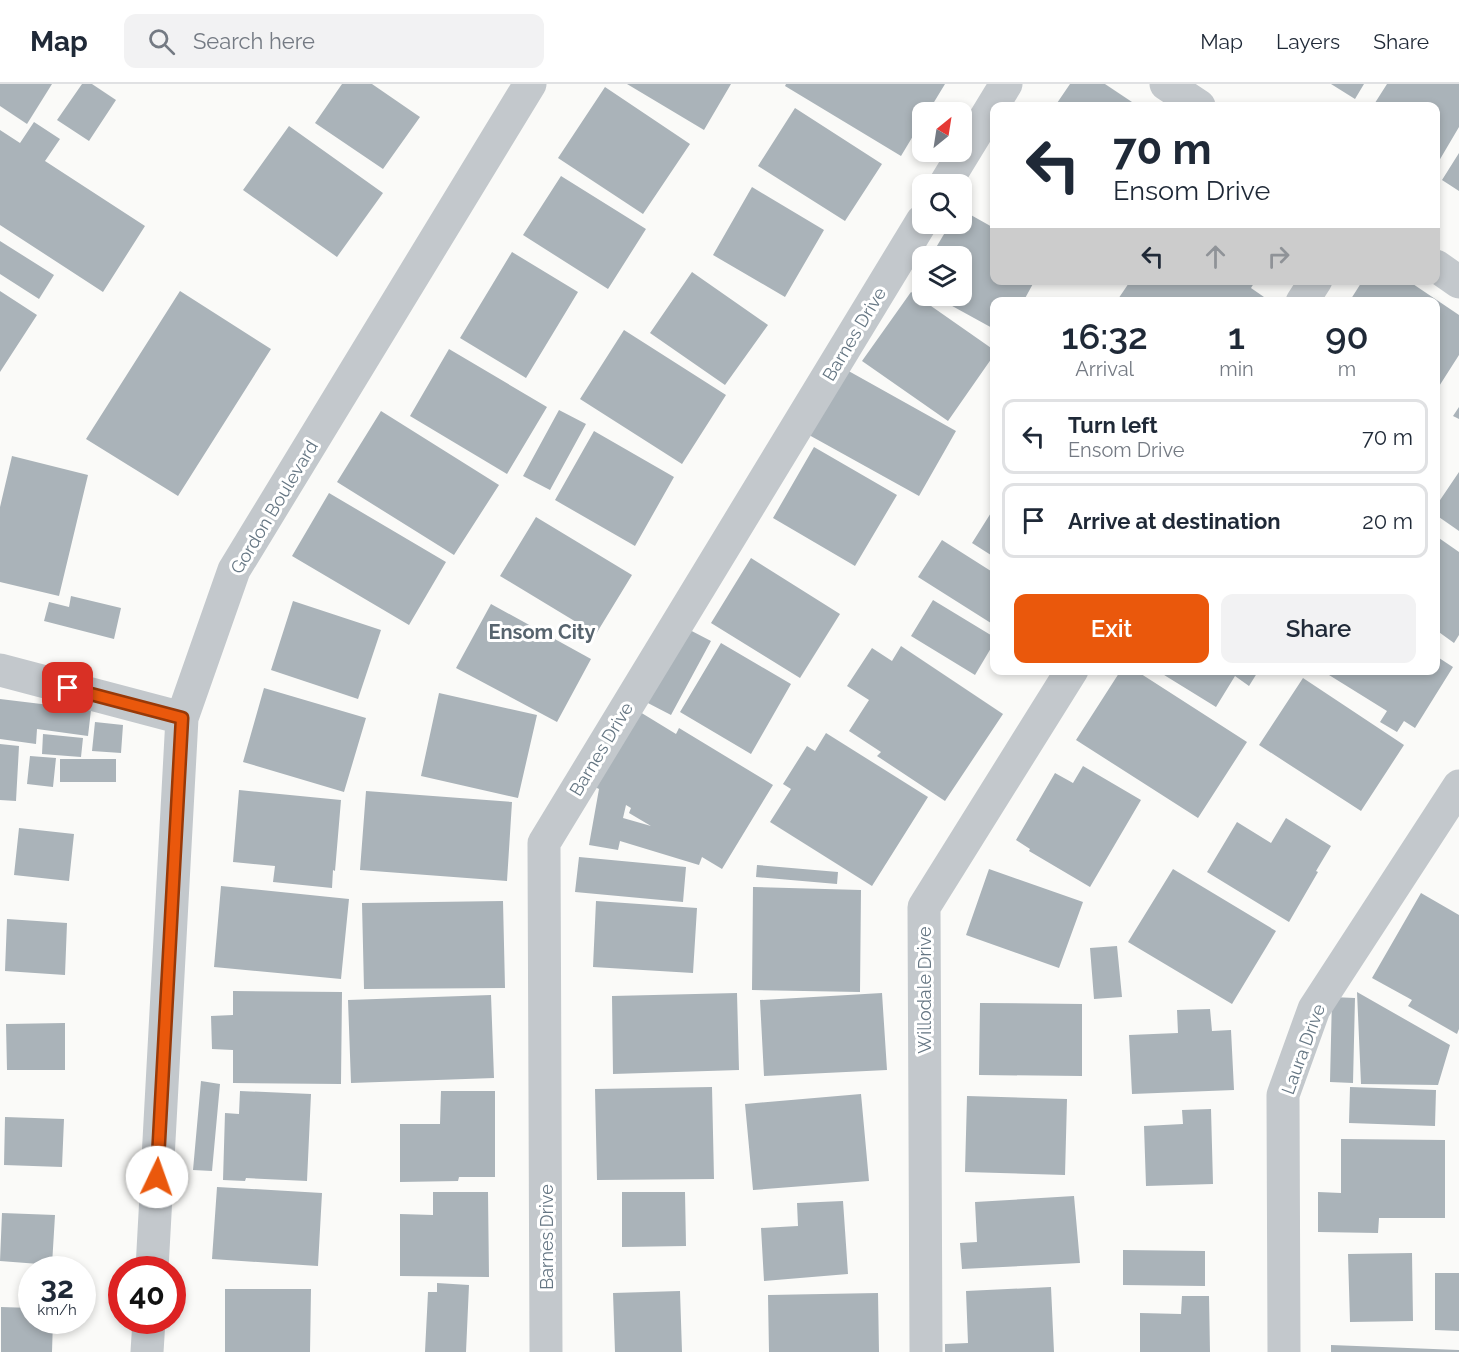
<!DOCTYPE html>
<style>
:root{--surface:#fff;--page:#f2f2f3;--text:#1f2937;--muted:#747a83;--line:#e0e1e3;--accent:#ea580c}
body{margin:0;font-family:Raleway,sans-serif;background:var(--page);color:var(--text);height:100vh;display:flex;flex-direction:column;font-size:22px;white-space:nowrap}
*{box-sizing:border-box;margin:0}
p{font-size:20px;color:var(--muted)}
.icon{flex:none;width:33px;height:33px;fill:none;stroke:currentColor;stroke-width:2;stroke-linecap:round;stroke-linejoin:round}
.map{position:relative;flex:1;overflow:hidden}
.sheet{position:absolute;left:990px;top:213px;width:450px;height:378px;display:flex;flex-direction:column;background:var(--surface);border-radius:12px;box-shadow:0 3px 9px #0003}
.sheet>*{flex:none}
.guide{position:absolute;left:990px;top:18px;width:450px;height:183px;border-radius:12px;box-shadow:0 3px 9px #0003;background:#fff;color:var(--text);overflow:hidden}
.needle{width:39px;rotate:30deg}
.controls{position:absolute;left:912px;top:18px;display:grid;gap:12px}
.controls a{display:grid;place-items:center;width:60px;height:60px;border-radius:12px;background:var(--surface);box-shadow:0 3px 9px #0003;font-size:30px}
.speed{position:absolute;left:18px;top:1172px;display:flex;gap:12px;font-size:30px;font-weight:700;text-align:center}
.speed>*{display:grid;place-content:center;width:78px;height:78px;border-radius:50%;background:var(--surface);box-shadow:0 3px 9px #0003;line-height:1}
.speed small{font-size:15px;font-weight:400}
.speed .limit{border:9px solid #d22;background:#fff;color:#111}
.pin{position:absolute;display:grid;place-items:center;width:51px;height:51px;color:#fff;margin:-26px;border-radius:12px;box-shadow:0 3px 9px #0006}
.me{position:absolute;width:66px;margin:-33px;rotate:3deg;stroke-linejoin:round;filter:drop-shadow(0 0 4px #0008)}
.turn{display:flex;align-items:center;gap:21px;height:126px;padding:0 24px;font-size:27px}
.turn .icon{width:78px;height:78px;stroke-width:2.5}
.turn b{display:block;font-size:42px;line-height:51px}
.lanes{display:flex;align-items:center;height:57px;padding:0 24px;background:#0003;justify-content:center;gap:30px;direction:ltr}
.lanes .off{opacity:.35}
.eta{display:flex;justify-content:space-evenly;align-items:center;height:102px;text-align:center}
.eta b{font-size:36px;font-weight:600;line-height:42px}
.button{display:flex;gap:12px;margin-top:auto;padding:12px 24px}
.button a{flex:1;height:69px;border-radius:12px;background:var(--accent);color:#fff;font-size:24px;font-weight:600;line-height:69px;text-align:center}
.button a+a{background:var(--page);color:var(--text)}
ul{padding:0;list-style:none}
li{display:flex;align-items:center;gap:18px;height:75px;margin:0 12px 9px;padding:0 12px;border:3px solid var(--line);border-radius:12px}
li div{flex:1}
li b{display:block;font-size:22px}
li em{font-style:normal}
header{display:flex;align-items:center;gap:36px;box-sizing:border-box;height:84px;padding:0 30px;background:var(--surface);border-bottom:2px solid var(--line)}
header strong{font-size:28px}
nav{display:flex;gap:33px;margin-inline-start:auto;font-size:21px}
.search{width:420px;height:54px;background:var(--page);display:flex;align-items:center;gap:15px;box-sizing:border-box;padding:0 21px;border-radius:12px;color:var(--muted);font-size:22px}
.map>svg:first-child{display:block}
.building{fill:#aab3b9;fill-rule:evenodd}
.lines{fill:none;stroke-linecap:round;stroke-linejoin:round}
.minor{stroke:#c3c8cc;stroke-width:33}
.route-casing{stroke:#983908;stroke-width:15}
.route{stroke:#ea580c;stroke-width:10}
.labels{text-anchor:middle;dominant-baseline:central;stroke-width:6;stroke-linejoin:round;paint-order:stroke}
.street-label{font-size:18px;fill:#657683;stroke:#fff}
.neighbourhood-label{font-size:20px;font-weight:bold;fill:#57646e;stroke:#fff}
</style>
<header>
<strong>Map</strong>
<div class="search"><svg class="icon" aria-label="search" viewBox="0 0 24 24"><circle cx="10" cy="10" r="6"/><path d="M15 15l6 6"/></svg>Search here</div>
<nav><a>Map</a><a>Layers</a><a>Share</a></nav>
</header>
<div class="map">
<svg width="1459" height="1268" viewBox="0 0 1459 1268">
<rect width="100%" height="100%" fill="#fafaf8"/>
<path class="building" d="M 0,0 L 52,0 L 27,40 L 0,22 Z
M 82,0 L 92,0 L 116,16 L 89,57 L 57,36 Z
M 342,0 L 372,0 L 420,33 L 383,85 L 315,39 Z
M 627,0 L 731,0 L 704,46 Z
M 786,0 L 945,0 L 928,28 L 922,28 L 922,37 L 901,72 L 785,2 Z
M 1070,0 L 1105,0 L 1138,22 L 1055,22 Z
M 1331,0 L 1364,0 L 1355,15 Z
M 1387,0 L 1459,0 L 1459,43 L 1436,82 L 1436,22 L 1373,22 Z
M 605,3 L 690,60 L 643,130 L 558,74 Z
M 795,24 L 882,80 L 845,137 L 758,82 Z
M 34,38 L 60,55 L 45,77 L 145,142 L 103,208 L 0,141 L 0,46 L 20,59 Z
M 289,42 L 383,109 L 337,173 L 243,106 Z
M 1459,69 L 1459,107 L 1442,96 Z
M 561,92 L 646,145 L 608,205 L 523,151 Z
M 752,103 L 824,146 L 785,213 L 713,171 Z
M 962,126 L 994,144 L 994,196 L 1035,196 L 1023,218 L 994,218 L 994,245 L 934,212 L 962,212 L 962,172 L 931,172 L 950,140 L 962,140 Z
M 0,157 L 54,191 L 39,215 L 0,190 Z
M 512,168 L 578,208 L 526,294 L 460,254 Z
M 692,188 L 768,241 L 725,301 L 650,249 Z
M 922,188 L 922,205 L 915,201 Z
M 1131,196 L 1256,196 L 1251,204 L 1264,213 L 1261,218 L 1116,218 Z
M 1363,196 L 1407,196 L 1459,231 L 1459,271 L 1436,307 L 1436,218 L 1349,218 Z
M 0,207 L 37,231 L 0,288 Z
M 180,207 L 271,265 L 178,412 L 86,355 Z
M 911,208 L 994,266 L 994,271 L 948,337 L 862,277 Z
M 624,246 L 726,311 L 682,380 L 580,315 Z
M 449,265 L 547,323 L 507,390 L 410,332 Z
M 845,285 L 956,347 L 919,412 L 809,351 Z
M 1459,323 L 1459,335 L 1453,332 Z
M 559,326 L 586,340 L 550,406 L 523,392 Z
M 381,327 L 499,401 L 454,471 L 337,398 Z
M 594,347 L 674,393 L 635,462 L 555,416 Z
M 814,363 L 897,411 L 855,482 L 773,434 Z
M 12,372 L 88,391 L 59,512 L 0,498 L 0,423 Z
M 1459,388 L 1459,447 L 1436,431 L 1436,422 Z
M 329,409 L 446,478 L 409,541 L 292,472 Z
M 994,424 L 994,473 L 972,459 Z
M 536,433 L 632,491 L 596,550 L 500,492 Z
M 1436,452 L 1459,468 L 1459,551 L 1454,559 L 1436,546 Z
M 942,456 L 994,489 L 994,541 L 918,493 Z
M 751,474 L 840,530 L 800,594 L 711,539 Z
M 71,512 L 121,524 L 114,555 L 44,537 L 49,518 L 69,523 Z
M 933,516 L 994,553 L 994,559 L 975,591 L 911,552 Z
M 293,517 L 381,546 L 358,615 L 271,586 Z
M 491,520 L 591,575 L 557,638 L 456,584 Z
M 684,543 L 711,557 L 671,631 L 644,617 Z
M 721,559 L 791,600 L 751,670 L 680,628 Z
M 901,562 L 1003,630 L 945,717 L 877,672 L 881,668 L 849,647 L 869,616 L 847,602 L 872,564 L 892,577 Z
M 1436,572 L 1453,583 L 1415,644 L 1404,637 L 1397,648 L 1380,638 L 1387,627 L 1329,591 L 1332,586 L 1436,586 Z
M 1121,586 L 1135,586 L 1247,658 L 1198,734 L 1076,656 Z
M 1156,586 L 1259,586 L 1249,602 L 1235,592 L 1216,623 Z
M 1303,594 L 1404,661 L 1361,727 L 1259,661 Z
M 264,604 L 366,634 L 344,708 L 243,678 Z
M 439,609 L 537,631 L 518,714 L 421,692 Z
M 0,615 L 91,626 L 88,652 L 37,645 L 36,660 L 0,655 Z
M 640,628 L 676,650 L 679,644 L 773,701 L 722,785 L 702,773 L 699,781 L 620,757 L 618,766 L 589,761 L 599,705 L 595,703 ZM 626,721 L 631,724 L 629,729 L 651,742 L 623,734 Z
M 95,638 L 123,641 L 121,669 L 92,667 Z
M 826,649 L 928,713 L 872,802 L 770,738 L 791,705 L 783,700 L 807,662 L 815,667 Z
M 43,650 L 83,654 L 81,673 L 42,670 Z
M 0,660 L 19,662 L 16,717 L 0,716 Z
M 30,672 L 56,674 L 53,703 L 27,700 Z
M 60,675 L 116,675 L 116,698 L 60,698 Z
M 1083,682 L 1141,716 L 1090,803 L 1029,767 L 1030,765 L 1016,756 L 1055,689 L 1073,699 Z
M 239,706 L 341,716 L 335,787 L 333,786 L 332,804 L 273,798 L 275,782 L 233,778 Z
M 366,707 L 512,718 L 507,797 L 360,786 Z
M 1286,734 L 1331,762 L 1316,787 L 1318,788 L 1289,838 L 1207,788 L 1237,738 L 1271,759 Z
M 19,744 L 74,750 L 69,797 L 14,791 Z
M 579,773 L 686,783 L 683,818 L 575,808 Z
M 757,781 L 838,788 L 837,800 L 756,793 Z
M 989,785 L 1083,818 L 1059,884 L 966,851 Z
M 1173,785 L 1276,847 L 1232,920 L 1128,858 Z
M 221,802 L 349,815 L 341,895 L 214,883 Z
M 753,803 L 861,806 L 860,908 L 752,906 Z
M 1421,809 L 1459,831 L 1459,945 L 1457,950 L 1408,922 L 1412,916 L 1372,894 Z
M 503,817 L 505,904 L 364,905 L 362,819 Z
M 596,817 L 697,824 L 693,889 L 593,883 Z
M 7,835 L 67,839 L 65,891 L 5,887 Z
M 1117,862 L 1122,913 L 1094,915 L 1090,864 Z
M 233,907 L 342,908 L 341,1000 L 233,999 L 233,966 L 212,965 L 211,932 L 233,931 Z
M 1357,908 L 1450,961 L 1438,1001 L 1361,1000 Z
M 737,909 L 739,986 L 613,990 L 612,912 Z
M 882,909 L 887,986 L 764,992 L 760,916 Z
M 491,911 L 494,994 L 351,999 L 348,916 Z
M 1332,913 L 1355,914 L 1353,999 L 1330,998 Z
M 980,919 L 1082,920 L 1082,992 L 979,991 Z
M 1210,925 L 1212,947 L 1231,946 L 1234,1006 L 1132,1010 L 1129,951 L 1178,949 L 1177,926 Z
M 65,939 L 65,986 L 7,986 L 6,940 Z
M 201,997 L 220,1000 L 212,1087 L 193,1086 Z
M 712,1003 L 714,1095 L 597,1096 L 595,1005 Z
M 1350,1003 L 1436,1006 L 1435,1042 L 1349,1039 Z
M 240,1007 L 311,1010 L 307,1097 L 246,1094 L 245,1097 L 223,1096 L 225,1029 L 239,1030 Z
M 441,1007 L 495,1007 L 495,1093 L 459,1093 L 458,1097 L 400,1098 L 400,1040 L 440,1040 Z
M 861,1010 L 869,1097 L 753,1106 L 745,1020 Z
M 967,1012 L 1067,1015 L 1065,1091 L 965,1088 Z
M 1211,1025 L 1213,1100 L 1146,1102 L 1144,1042 L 1183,1040 L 1182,1026 Z
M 5,1033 L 64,1035 L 62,1083 L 4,1081 Z
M 1341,1055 L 1445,1056 L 1445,1134 L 1379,1134 L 1378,1149 L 1318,1148 L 1318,1108 L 1341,1109 Z
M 217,1103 L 322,1109 L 318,1182 L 212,1175 Z
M 433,1108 L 488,1108 L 489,1193 L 400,1192 L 400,1130 L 433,1131 Z
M 622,1108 L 685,1108 L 686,1162 L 622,1163 Z
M 1074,1112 L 1080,1179 L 962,1185 L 960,1159 L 977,1158 L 975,1118 Z
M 843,1117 L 848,1190 L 764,1197 L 761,1144 L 798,1142 L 797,1119 Z
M 2,1129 L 55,1131 L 52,1181 L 0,1177 Z
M 1123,1166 L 1205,1167 L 1205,1202 L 1123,1201 Z
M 1412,1169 L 1413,1237 L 1350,1238 L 1348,1170 Z
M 1435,1189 L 1459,1189 L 1459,1247 L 1435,1246 Z
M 437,1199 L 469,1201 L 466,1268 L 425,1268 L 428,1208 L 437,1208 Z
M 1051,1203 L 1054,1268 L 945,1268 L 945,1260 L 968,1259 L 966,1207 Z
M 225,1205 L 311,1205 L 310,1268 L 225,1268 Z
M 680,1207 L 682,1268 L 615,1268 L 613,1209 Z
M 878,1209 L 879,1268 L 769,1268 L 768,1211 Z
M 1182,1212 L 1209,1212 L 1210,1268 L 1140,1268 L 1140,1229 L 1181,1230 Z
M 1,1223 L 32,1224 L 32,1236 L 53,1236 L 52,1268 L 1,1268 Z
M 1331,1261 L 1459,1266 L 1459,1268 L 1331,1268 Z"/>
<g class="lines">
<path class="minor" d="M 1166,0 L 1199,22
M 945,100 L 1006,0
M 1436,182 L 1459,198
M 1302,218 L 1316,196
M 0,586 L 182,634
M 152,1185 L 182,634 L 234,486 L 530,0
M 147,1268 L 149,1236
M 546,1268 L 544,759 L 922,137
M 926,1268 L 924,823 L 1072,586
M 1284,1268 L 1283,1011 L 1314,925 L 1459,702"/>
</g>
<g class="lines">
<defs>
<path id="route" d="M 68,604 L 182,634 L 157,1093"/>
</defs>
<use href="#route" class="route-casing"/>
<use href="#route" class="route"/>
</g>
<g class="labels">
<g class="street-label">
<text transform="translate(854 250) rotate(-59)">Barnes Drive</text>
<text transform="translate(274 423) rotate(-59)">Gordon Boulevard</text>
<text transform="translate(601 665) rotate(-59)">Barnes Drive</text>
<text transform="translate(924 906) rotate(-90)">Willodale Drive</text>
<text transform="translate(1303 965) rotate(-70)">Laura Drive</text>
<text transform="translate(546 1153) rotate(-90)">Barnes Drive</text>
</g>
<g class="neighbourhood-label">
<text x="542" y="548">Ensom City</text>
</g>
</g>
</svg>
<div class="controls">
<a><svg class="needle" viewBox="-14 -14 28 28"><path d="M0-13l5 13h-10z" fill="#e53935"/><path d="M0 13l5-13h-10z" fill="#747a83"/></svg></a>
<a><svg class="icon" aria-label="search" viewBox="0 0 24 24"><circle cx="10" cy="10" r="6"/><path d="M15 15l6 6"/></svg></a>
<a><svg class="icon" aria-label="layers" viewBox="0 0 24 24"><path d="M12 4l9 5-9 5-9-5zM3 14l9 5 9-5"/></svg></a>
</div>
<div class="speed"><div>32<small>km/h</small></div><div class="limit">40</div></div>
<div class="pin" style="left:68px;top:604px;background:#d93025"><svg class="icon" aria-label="arrive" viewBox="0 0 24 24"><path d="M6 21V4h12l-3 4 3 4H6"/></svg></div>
<svg class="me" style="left:157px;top:1093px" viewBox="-20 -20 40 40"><circle r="19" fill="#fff"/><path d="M0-13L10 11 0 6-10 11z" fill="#ea580c"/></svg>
<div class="guide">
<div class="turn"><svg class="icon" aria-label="left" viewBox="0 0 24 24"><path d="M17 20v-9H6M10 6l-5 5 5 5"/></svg><div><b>70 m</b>Ensom Drive</div></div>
<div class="lanes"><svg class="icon" aria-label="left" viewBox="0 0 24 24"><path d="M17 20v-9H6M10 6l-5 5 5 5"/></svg><svg class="icon off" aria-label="ahead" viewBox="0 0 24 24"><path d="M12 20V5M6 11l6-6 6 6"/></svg><svg class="icon off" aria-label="right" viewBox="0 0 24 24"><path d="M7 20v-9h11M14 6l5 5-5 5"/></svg></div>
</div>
<section class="sheet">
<div class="eta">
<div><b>16:32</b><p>Arrival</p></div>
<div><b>1</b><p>min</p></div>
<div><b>90</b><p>m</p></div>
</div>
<ul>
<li><svg class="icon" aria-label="left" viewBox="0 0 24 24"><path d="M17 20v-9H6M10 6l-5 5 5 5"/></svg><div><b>Turn left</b><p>Ensom Drive</p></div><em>70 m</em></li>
<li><svg class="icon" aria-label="arrive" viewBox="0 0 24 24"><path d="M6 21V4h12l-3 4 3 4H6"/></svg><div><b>Arrive at destination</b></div><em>20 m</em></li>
</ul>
<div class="button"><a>Exit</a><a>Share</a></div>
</section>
</div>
